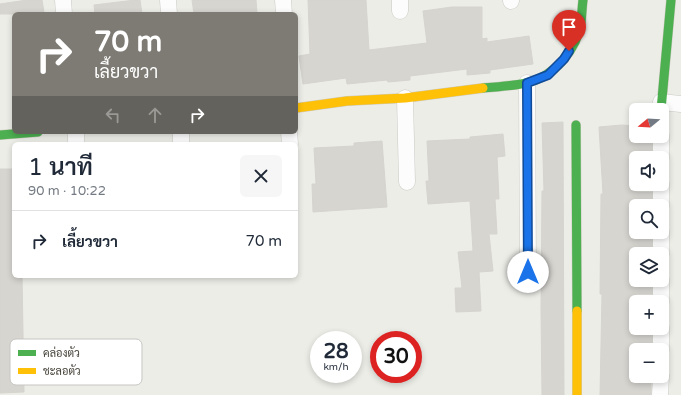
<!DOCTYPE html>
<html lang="th">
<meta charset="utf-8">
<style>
:root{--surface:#fff;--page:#f6f6f7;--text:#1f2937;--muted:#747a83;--line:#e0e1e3}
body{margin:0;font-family:"Varela Round",Sarabun,sans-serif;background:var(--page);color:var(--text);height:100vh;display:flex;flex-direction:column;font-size:15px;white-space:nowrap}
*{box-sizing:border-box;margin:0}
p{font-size:13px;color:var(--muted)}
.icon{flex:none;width:22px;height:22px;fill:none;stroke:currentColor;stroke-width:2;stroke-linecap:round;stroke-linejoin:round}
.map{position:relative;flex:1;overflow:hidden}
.drawer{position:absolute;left:12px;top:142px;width:286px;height:136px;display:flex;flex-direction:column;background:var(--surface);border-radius:6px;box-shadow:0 2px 6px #0003}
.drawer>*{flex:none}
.guide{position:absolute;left:12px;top:12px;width:286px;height:122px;border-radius:6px;box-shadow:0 2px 6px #0003;background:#7e7b74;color:#fff;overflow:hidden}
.needle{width:26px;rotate:252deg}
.controls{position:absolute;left:629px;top:103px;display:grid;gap:8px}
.controls a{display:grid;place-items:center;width:40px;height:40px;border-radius:6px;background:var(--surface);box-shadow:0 2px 6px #0003;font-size:20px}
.speed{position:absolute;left:310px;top:331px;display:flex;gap:8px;font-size:20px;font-weight:700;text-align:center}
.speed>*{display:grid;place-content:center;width:52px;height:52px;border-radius:50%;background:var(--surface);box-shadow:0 2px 6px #0003;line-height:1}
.speed small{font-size:10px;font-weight:400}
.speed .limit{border:6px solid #d22;background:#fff;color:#111}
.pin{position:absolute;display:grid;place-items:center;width:34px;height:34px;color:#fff;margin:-41px -17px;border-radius:50% 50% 50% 0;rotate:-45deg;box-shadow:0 0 4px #0007}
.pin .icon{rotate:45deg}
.me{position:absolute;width:44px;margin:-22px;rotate:0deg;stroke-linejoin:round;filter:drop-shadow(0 0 3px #0008)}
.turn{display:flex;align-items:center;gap:14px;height:84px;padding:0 16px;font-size:18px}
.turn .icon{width:52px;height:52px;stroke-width:2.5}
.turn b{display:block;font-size:28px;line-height:34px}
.lanes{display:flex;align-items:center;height:38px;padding:0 16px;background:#0003;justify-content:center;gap:20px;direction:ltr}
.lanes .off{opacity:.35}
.round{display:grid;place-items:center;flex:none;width:42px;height:42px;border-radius:6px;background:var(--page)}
.head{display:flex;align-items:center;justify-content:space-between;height:68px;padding:0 16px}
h1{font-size:24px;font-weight:600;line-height:30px}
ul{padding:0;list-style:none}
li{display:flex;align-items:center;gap:12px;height:60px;padding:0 16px;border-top:1px solid var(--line)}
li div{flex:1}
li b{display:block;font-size:15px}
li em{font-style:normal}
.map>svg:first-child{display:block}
.building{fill:#d7d5d0;stroke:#d5d4ce}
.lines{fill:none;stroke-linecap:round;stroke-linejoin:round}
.street-casing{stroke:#cac9c4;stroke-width:17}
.fast-casing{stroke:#cccabf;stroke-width:10}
.slow-casing{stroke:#cccabf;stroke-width:10}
.street{stroke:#fcfcfc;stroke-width:16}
.fast{stroke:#4caf50;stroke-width:9}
.slow{stroke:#ffc107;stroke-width:9}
.route-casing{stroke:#114b97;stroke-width:10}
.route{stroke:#1a73e8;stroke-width:7}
.key{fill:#fff;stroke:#c6c5c2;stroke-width:1}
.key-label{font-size:11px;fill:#423e35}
</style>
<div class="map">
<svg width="681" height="395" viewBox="0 0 681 395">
<rect width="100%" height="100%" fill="#edede8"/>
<path class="building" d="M 27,0 L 42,0 L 44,12 L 34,14 L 0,14 L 0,4 Z
M 135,0 L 140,0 L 142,14 L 95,14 L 94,5 Z
M 192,0 L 256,0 L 257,13 L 194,14 Z
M 308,0 L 366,0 L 369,50 L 427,43 L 423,11 L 452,7 L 482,7 L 482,39 L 487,38 L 487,42 L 529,36 L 533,64 L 490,70 L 490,73 L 467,75 L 467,69 L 410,76 L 410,80 L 388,82 L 387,80 L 347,84 L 346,78 L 303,84 L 299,56 L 310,54 Z
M 563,122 L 564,395 L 542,395 L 541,309 L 542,191 L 544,191 L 542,123 Z
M 622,125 L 636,126 L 636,136 L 652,136 L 652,158 L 636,158 L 636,192 L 652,192 L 652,206 L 636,206 L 636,232 L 652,232 L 652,254 L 636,254 L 636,280 L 652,280 L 652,294 L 636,294 L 636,328 L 652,328 L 652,350 L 636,350 L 636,376 L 651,376 L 651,395 L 600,395 L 602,294 L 600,294 L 601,194 L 603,194 L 599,127 Z
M 503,134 L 505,156 L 497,157 L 499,199 L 495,199 L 497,234 L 489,234 L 493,271 L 479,272 L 481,311 L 456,312 L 455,288 L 462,288 L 458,252 L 473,251 L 470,201 L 428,204 L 426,181 L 429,181 L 427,141 L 470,139 L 470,137 Z
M 382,141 L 387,207 L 313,212 L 312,184 L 316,184 L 314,148 L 354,146 L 354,143 Z
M 0,169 L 14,169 L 14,276 L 22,276 L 24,392 L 0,393 Z"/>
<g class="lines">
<defs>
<path id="street" d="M 63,0 L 64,14
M 168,0 L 169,14
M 283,0 L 284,14
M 400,0 L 400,11
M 511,1 L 511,0
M 527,83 L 528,272
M 405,98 L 407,182
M 661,102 L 681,104
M 76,132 L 76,144
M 181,132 L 181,144
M 289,132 L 290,144
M 661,158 L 661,136
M 661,206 L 661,184
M 661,254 L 661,232
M 661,302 L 661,280
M 661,350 L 661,328
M 660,395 L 661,376"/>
<path id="fast" d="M 483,88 C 497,87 513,86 526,83 C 554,77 577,50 581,22 C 582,15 582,7 583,0
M 661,110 L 671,0
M 576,125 L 577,311
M 0,135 L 38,132"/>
<path id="slow" d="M 296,108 L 347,101 L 405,98 L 483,88
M 577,311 L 577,395"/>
</defs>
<use href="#street" class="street-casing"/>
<use href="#fast" class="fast-casing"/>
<use href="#slow" class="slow-casing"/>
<use href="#street" class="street"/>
<use href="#fast" class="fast"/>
<use href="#slow" class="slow"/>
</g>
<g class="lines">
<defs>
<path id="route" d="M 528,272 L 527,83 L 548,75 L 564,59 L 569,51"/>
</defs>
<use href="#route" class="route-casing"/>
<use href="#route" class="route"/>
</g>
<rect x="10" y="339" width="132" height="46" rx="6" class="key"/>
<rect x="18" y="350" width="18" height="6" fill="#4caf50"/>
<rect x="18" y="368" width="18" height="6" fill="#ffc107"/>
<g class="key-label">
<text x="43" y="357">คล่องตัว</text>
<text x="43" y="375">ชะลอตัว</text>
</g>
</svg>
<div class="controls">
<a><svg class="needle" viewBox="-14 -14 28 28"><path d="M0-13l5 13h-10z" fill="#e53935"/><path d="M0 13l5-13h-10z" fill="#747a83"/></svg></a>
<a><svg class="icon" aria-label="sound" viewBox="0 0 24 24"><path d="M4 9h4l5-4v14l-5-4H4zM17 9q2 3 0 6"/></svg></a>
<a><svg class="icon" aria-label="search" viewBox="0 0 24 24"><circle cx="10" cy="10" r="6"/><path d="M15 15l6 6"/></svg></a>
<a><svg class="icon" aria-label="layers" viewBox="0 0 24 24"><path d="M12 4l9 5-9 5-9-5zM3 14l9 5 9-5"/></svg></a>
<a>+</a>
<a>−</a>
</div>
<div class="speed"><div>28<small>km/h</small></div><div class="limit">30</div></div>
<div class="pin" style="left:569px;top:51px;background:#d93025"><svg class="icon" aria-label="arrive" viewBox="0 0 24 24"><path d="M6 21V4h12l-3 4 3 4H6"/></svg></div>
<svg class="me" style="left:528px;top:272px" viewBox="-20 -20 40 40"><circle r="19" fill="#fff"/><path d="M0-13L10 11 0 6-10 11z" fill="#1a73e8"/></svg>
<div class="guide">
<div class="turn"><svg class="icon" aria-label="right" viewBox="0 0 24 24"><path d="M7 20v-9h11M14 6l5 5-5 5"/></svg><div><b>70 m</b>เลี้ยวขวา</div></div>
<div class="lanes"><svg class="icon off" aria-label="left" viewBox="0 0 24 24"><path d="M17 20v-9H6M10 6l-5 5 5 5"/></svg><svg class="icon off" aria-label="ahead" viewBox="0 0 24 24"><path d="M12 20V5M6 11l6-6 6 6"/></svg><svg class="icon" aria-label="right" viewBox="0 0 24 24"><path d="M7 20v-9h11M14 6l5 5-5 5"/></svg></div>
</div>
<section class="drawer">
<div class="head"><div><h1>1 นาที</h1><p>90 m · 10:22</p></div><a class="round"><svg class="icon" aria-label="close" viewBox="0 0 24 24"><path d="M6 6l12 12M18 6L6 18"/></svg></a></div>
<ul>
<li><svg class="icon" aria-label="right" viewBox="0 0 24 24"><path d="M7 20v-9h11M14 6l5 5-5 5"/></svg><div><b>เลี้ยวขวา</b></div><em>70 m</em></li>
</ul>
</section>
</div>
